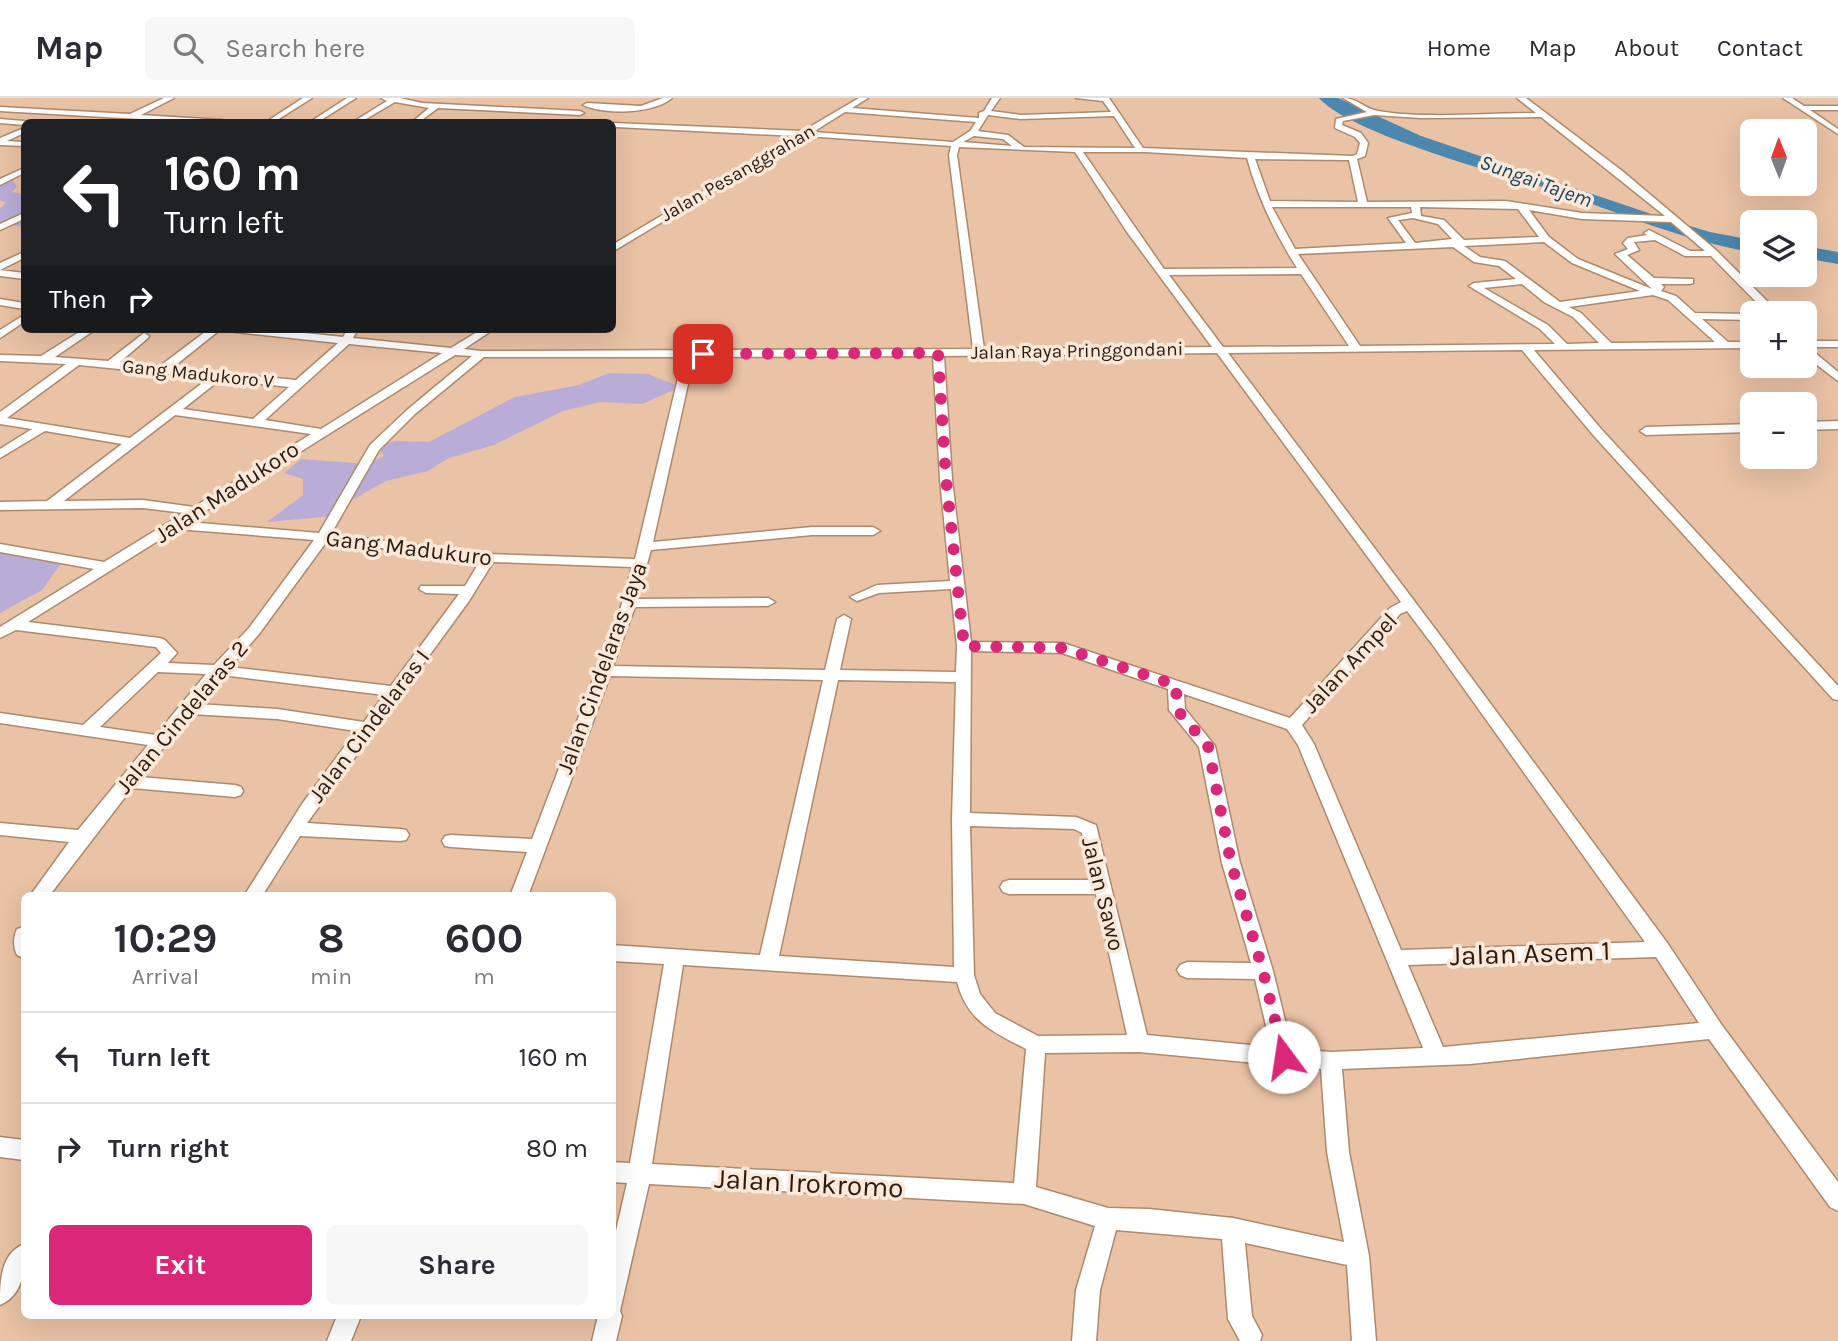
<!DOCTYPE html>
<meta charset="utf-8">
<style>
:root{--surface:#fff;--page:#f7f7f7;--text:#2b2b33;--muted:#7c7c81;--line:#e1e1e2;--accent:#db2777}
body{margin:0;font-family:Karla,sans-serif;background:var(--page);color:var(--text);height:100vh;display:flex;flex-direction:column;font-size:26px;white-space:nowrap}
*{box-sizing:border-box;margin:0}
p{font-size:23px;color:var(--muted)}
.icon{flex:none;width:38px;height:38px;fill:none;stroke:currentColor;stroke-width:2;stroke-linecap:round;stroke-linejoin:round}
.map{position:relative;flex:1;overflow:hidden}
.details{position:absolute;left:21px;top:794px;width:595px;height:427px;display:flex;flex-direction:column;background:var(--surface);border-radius:10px;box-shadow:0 7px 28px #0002}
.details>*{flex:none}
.top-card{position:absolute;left:21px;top:21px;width:595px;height:214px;border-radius:10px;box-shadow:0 7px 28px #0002;background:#202124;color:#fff;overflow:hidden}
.needle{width:46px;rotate:359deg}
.tools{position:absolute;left:1740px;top:21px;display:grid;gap:14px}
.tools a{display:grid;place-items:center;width:77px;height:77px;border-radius:10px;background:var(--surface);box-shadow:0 7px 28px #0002;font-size:35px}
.pin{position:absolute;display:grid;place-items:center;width:60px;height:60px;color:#fff;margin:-30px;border-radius:14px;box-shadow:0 4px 10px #0006}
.me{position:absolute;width:77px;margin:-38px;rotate:346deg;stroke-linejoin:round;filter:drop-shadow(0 0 5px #0008)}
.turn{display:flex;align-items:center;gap:24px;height:147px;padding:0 28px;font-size:32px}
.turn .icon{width:91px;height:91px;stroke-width:2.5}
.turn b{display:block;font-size:49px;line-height:60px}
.then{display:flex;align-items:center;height:66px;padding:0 28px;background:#0003;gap:14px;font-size:26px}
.eta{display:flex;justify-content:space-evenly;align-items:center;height:119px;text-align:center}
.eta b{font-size:42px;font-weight:700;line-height:49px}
.cta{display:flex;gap:14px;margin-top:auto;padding:14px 28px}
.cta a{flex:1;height:80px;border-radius:10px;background:var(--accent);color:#fff;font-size:28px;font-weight:700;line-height:80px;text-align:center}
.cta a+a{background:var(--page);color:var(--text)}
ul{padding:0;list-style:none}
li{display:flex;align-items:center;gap:21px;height:91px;padding:0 28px;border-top:2px solid var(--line)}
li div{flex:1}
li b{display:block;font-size:26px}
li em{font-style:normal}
header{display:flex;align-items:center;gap:42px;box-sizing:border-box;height:98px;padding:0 35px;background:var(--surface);border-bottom:2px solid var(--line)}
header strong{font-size:33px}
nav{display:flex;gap:38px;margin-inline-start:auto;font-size:24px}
.search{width:490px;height:63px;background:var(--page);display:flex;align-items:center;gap:18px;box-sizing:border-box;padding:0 24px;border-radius:10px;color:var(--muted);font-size:26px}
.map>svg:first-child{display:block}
.green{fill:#b9add7}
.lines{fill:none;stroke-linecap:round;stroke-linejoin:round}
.river{fill:#4b87ae;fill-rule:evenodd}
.street-casing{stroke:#ae896c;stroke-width:3}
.street{fill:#fff;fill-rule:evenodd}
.route{stroke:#db2777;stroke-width:12;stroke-dasharray:0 21.6}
.labels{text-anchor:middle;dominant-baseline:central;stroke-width:7;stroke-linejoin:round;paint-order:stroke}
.far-street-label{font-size:19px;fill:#2b1c11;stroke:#fce8d9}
.far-water-label{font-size:21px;font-style:italic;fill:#144561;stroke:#fce8d9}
.street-label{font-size:23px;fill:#2b1c11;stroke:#fce8d9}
.near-street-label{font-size:28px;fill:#2b1c11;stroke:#fce8d9}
</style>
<header>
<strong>Map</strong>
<div class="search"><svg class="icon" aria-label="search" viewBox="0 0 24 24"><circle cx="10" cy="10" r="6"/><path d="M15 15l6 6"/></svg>Search here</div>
<nav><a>Home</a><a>Map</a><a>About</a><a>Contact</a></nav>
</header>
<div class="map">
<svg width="1838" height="1243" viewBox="0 0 1838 1243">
<rect width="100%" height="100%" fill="#eac2a5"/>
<path class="green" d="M 12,81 L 17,89 L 12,94 L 24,96 L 24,129 L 0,126 L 0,111 L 6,104 L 0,103 L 0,82 Z
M 609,275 L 648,276 L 681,289 L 642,306 L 600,304 L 563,313 L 494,347 L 449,360 L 428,373 L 386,383 L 352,402 L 333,418 L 267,424 L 303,397 L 303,381 L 284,375 L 301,361 L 367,366 L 384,358 L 376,348 L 395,343 L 429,344 L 515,299 L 579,287 Z
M 0,452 L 62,464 L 42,492 L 0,515 Z"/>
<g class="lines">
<path class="river" d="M 1319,0 L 1338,0 L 1421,38 L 1669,122 L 1710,134 L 1752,142 L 1752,154 C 1682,143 1619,114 1552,92 C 1501,76 1351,36 1319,0 Z
M 1804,148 L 1838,154 L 1838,166 L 1804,160 Z"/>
<defs>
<path id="street" d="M 164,0 L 174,0 L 141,17 L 222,22 L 226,24 L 191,24 L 0,13 L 0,9 L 130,16 Z
M 303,0 L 312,0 L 274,24 L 266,24 Z
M 347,0 L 356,0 L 318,24 L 310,24 Z
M 381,0 L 400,0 L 422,5 L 580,13 L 584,15 L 580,17 L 438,10 L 419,24 L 412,24 L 429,10 L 395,4 L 361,24 L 353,24 L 387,3 Z
M 663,0 L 672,0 C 654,16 604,17 583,7 L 587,5 L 641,8 Z
M 859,0 L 868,0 L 852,10 L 979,20 L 979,15 L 984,13 L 992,0 L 1000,0 L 991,13 L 1021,17 L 1111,14 L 1103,3 L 1076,0 L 1109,0 L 1143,50 L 1353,58 L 1357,56 L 1360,45 L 1355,39 L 1335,30 L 1336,21 L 1367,14 L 1343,0 C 1357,0 1365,11 1378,13 C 1423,21 1489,15 1536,15 L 1517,0 L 1526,0 L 1621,72 L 1717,153 L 1777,213 L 1778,215 L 1767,215 L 1711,158 L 1685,158 L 1655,142 L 1634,144 L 1639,152 L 1627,157 L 1654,180 L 1693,181 L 1693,185 L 1690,186 L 1661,186 L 1664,189 L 1661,193 L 1676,198 L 1695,215 L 1752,216 L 1752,222 L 1702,221 L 1728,244 L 1752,244 L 1752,250 L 1534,252 L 1602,332 L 1838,588 L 1838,602 L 1833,601 L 1594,338 L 1522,252 L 1228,255 L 1442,540 L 1668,846 L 1721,926 L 1838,1084 L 1838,1113 L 1830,1109 L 1709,941 L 1470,966 L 1342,971 L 1349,1054 L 1369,1158 L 1376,1243 L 1352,1243 L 1347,1167 L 1245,1145 L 1252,1218 L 1262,1237 L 1260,1243 L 1240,1243 L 1228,1221 L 1222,1141 L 1116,1132 L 1100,1192 L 1096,1243 L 1072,1243 L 1076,1192 L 1095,1128 L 1024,1106 L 649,1086 L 620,1213 L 622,1218 L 616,1243 L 592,1243 L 598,1218 L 612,1218 L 612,1150 L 627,1085 L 612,1084 L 612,1064 L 630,1065 L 664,866 L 612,863 L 612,847 L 760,857 L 823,582 L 610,578 L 528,798 L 510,798 L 527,754 L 451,749 L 445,748 L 442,743 L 445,738 L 451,737 L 532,741 L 595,576 L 593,573 L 598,569 L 620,512 L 632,469 L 493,464 L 469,503 L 307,725 L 400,731 L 406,732 L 409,737 L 406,742 L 400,743 L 300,738 L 262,798 L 244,798 L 302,706 L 356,633 L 277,621 L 190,616 L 140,679 L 235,687 L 241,689 L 243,693 L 241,697 L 235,699 L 132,690 L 49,798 L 30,798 L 69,744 L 0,737 L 0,725 L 78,732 L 148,647 L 0,625 L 0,615 L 83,627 L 161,555 L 156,549 L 16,532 L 0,540 L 0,529 L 94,471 L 0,454 L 0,446 L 104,464 L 184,415 L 143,410 L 0,412 L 0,404 L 47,403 L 122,346 L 45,333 L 0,360 L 0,351 L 32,331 L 0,326 L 0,314 L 66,266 L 0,263 L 0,257 L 41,258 L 84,231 L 96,231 L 55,259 L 108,263 L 144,235 L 149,238 L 148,240 L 120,264 L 160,268 L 209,231 L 221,231 L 172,270 L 296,282 L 338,245 L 235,234 L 230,231 L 266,231 L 343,239 L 348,231 L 358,231 L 353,240 L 451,250 L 482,231 L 494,231 L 464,251 L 481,253 L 973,251 L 949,57 L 951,48 L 805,38 L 612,154 L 612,147 L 796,38 L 616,29 L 613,25 L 803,33 ZM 845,14 L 976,24 L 970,33 L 953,44 L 813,34 ZM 988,17 L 1021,21 L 1114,18 L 1135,50 L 1024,49 L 1008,37 L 978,33 ZM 1374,17 L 1421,20 L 1541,19 L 1665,118 L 1582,115 L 1506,103 L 1367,104 L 1357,61 L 1365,58 L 1368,45 L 1361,35 L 1342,27 L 1343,23 ZM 974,38 L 1003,41 L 1012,48 L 963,44 ZM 959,49 L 1075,54 L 1127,134 L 1212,249 L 984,251 L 957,57 ZM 1083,54 L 1145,54 L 1247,60 C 1258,100 1276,137 1297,170 L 1164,171 ZM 1255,61 L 1349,62 L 1358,104 L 1270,103 ZM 1272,109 L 1411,109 L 1412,115 L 1388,120 L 1406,145 L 1295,151 ZM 1420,109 L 1518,111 L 1539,139 L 1464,142 L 1444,122 L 1421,118 ZM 1529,112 L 1582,121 L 1671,124 L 1705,153 L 1690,153 L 1649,132 L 1644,135 L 1647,137 L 1628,140 L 1623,145 L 1628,151 L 1615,156 L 1652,191 L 1578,161 L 1549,139 ZM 1413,120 L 1438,126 L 1452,141 L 1415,145 L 1398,122 ZM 1544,144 L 1572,165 L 1640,193 L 1560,204 L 1505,163 L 1480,159 L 1464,148 ZM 1453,149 L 1474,164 L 1499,168 L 1516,181 L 1474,185 L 1469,188 L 1540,231 L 1555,246 L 1360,248 L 1298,156 ZM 1301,176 L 1349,248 L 1223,249 L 1169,177 ZM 1522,186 L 1544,204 L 1573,219 L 1599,245 L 1567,246 L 1548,227 L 1484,190 ZM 1653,197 L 1668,202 L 1715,244 L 1611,245 L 1581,215 L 1569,209 ZM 349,246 L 442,255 L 321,331 L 265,322 ZM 1217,255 L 1401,504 L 1390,510 L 1290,620 L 1063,545 L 971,544 L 952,381 L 944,258 ZM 455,257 L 472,258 L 407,312 L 370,347 L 319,435 L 188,424 ZM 933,258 L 940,381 L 950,483 L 877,487 L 850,499 L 857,503 L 879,495 L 951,491 L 957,548 L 956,574 L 840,572 L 851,521 L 844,517 L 837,521 L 825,572 L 613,568 L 635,509 L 768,508 L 775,504 L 768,500 L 637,501 L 651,452 L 812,437 L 873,437 L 880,433 L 873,429 L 812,429 L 653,444 L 694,259 ZM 484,259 L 683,259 L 635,461 L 489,456 L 331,436 L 379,352 L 415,316 ZM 79,267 L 209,280 L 130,340 L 7,320 ZM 221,281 L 289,289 L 253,321 L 183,311 ZM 175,317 L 311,336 L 194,409 L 143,402 L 64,403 ZM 177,431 L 314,442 L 249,530 L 214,567 L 168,565 L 177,555 L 165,542 L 160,540 L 28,524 ZM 327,443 L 480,463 L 465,488 L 421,488 L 419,491 L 426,495 L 459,496 L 391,588 L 230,569 L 259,536 ZM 1407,513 L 1432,546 L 1645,844 L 1401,852 L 1314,646 L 1302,627 L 1400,516 ZM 971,553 L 1062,555 L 1168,591 L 1169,612 L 1199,649 L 1222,765 L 1251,865 L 1187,864 L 1180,867 L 1177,872 L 1180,877 L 1187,880 L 1255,881 L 1271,949 L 1147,937 L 1096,727 L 1076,719 L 970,715 ZM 158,574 L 206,576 L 156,637 L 100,629 ZM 222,577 L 384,597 L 364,624 L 277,611 L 198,606 ZM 838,582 L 956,584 L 952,721 L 954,869 L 779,858 ZM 1184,596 L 1287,631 L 1298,647 L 1423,950 L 1331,954 L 1292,951 L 1273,873 L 1240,765 L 1215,648 L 1185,611 ZM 970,728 L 1074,731 L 1082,735 L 1093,782 L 1009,782 L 1003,784 L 1000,789 L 1003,794 L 1009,796 L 1096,796 L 1127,937 L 1038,938 L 995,915 L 980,896 L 974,877 ZM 1656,859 L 1699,925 L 1443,949 L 1408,867 ZM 683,867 L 957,884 C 968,924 992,933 1026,951 L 1014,1085 L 652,1066 ZM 1139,954 L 1321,971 L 1327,1054 L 1344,1144 L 1233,1120 L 1149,1111 L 1108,1110 L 1036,1089 L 1045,955 Z
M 1783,0 L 1792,0 L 1804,8 L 1838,8 L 1838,12 L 1810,12 L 1838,31 L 1838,36 Z
M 0,21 L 24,23 L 28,24 L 24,27 L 0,25 Z
M 24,30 L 24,35 L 7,43 L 24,44 L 24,48 L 0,47 L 0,40 Z
M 24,70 L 24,75 L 0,87 L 0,81 Z
M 24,115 L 24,121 L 0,132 L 0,126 Z
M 24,154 L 24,160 L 0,172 L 0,165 Z
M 0,172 L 24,175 L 24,181 L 0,178 Z
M 0,201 L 24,205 L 24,211 L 0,207 Z
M 24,217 L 24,224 L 0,240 L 0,232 Z
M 1804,243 L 1838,243 L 1838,249 L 1808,249 L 1838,274 L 1838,283 L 1804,257 Z
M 1838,323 L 1838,331 L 1804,332 L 1804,324 Z
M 1752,326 L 1752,334 L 1646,337 L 1640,333 L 1646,329 Z
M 24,829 L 24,860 L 17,857 C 13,849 13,839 17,831 Z
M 0,1039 L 24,1042 L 24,1062 L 0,1059 Z
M 24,1146 C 26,1168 24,1197 0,1207 C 0,1184 0,1156 24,1146 Z
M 337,1218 L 361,1218 L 351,1243 L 327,1243 Z"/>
</defs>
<use href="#street" class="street-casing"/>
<use href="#street" class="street"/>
</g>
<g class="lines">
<path class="route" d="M 703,256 L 938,255 L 946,381 L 964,548 L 1063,550 L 1176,587 L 1177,612 L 1208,648 L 1231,765 L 1263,873 L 1284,959"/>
</g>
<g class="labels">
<g class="far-street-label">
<text transform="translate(738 75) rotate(-30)">Jalan Pesanggrahan</text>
<text transform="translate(1077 253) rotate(-1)">Jalan Raya Pringgondani</text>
<text transform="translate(198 276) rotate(6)">Gang Madukoro V</text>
</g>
<g class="far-water-label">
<text transform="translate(1536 83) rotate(20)">Sungai Tajem</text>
</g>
<g class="street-label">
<text transform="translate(227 394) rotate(-33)">Jalan Madukoro</text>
<text transform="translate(409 450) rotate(7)">Gang Madukuro</text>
<text transform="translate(1350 565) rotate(-47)">Jalan Ampel</text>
<text transform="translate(602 570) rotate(-70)">Jalan Cindelaras Jaya</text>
<text transform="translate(182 619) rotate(-50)">Jalan Cindelaras 2</text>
<text transform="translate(369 628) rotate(-53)">Jalan Cindelaras I</text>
<text transform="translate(1103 796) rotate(76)">Jalan Sawo</text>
</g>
<g class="near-street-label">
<text transform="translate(1530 855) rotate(-2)">Jalan Asem 1</text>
<text transform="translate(809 1085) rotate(3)">Jalan Irokromo</text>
</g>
</g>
</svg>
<div class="tools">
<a><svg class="needle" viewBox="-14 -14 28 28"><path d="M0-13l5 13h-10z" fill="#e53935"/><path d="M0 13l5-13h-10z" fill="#7c7c81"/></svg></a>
<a><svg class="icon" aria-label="layers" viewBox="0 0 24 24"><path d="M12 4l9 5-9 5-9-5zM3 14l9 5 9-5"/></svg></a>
<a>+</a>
<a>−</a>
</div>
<div class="pin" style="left:703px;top:256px;background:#d93025"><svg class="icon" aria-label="arrive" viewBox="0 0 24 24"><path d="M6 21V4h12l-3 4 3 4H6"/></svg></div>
<svg class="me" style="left:1284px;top:959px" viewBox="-20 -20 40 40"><circle r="19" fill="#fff"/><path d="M0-13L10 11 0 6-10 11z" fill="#db2777"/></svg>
<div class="top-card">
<div class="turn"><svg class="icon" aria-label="left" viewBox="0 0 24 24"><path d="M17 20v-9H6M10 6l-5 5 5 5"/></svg><div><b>160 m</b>Turn left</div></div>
<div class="then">Then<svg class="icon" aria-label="right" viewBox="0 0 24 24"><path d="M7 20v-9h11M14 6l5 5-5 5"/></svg></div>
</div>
<section class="details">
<div class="eta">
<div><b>10:29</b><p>Arrival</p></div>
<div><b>8</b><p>min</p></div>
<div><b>600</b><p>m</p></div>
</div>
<ul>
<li><svg class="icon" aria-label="left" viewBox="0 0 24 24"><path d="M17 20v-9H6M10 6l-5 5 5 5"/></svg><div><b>Turn left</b></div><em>160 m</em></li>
<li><svg class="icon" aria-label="right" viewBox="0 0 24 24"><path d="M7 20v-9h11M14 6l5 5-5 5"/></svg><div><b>Turn right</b></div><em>80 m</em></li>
</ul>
<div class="cta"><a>Exit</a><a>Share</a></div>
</section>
</div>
